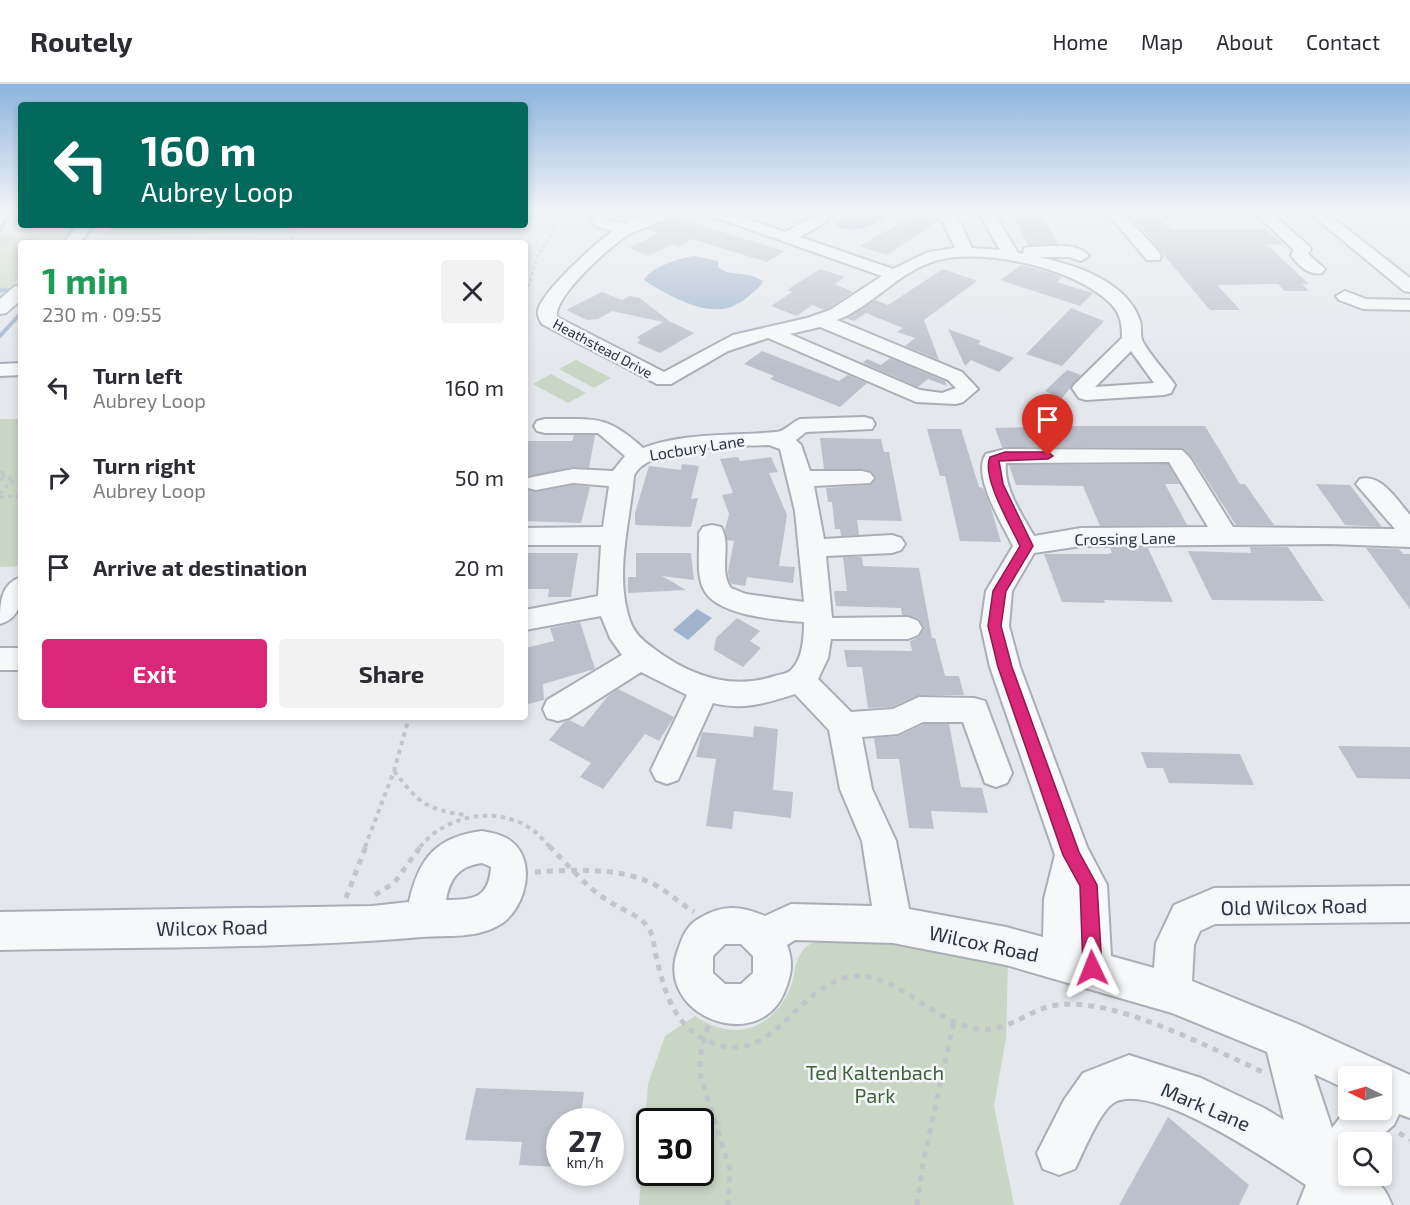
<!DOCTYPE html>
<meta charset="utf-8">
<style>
:root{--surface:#fff;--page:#f2f2f3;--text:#2b2b33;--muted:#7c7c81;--line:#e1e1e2;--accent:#db2777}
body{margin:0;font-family:"Exo 2",sans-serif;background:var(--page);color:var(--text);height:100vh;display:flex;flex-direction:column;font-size:22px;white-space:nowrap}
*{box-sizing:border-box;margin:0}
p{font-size:20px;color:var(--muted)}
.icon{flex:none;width:33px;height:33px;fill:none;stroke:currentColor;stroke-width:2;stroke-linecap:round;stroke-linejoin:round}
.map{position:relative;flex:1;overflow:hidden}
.details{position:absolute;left:18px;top:156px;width:510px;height:480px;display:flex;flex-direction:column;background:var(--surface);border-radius:6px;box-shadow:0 3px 9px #0003}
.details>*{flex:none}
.hud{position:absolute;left:18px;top:18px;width:510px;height:126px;border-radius:6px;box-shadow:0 3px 9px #0003;background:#00695c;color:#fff;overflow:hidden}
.needle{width:39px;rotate:275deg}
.tools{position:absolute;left:1338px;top:982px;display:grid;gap:12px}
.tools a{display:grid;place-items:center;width:54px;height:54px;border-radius:6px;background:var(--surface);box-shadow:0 3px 9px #0003;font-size:30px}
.speed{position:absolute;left:546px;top:1024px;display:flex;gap:12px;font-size:30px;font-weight:700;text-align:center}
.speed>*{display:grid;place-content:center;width:78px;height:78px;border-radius:50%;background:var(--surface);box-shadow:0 3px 9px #0003;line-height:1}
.speed small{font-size:15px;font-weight:400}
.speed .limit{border:3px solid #111;border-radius:9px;background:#fff;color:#111}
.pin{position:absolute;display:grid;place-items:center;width:51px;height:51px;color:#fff;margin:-62px -26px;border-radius:50% 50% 50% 0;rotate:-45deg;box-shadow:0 0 6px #0007}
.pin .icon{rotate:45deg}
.me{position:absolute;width:66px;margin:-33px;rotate:358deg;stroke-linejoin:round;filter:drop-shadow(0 0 4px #0008)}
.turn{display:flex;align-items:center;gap:21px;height:126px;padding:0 24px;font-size:27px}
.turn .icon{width:78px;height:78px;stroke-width:2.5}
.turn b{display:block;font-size:42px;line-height:51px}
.round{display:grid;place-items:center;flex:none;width:63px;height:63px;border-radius:6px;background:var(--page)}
.head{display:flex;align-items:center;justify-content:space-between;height:102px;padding:0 24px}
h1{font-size:36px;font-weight:700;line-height:45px;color:#1e9e55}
.cta{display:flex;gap:12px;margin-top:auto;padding:12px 24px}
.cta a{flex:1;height:69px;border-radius:6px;background:var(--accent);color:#fff;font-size:24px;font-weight:700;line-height:69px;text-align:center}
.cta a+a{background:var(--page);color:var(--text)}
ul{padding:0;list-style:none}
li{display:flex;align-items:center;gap:18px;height:90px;padding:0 24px}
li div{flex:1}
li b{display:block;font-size:22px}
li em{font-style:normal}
header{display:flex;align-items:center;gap:36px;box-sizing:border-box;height:84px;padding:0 30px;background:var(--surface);border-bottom:2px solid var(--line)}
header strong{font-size:28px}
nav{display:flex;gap:33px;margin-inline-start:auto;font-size:21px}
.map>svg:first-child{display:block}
.green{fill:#c9d6c5;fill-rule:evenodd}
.water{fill:#9fb4cc}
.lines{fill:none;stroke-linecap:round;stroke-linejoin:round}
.stream{stroke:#9fb4cc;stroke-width:4}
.building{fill:#bbc0ca}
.minor-casing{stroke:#a9aeb7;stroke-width:4}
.path-far3{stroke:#c2c5cb;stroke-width:2;stroke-dasharray:3 3;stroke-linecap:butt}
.path-far2{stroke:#c2c5cb;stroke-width:3;stroke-dasharray:4 4;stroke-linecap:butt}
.path-far1{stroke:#c2c5cb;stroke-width:4;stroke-dasharray:4.5 4.5;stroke-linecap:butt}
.path{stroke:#c2c5cb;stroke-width:5;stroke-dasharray:6 6;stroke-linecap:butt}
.minor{fill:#f7f8fa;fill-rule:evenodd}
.route{fill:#db2777;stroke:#8e194d;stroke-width:1.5}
.labels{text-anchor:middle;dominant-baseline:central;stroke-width:5;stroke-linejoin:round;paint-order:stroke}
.far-street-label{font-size:14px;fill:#2b3445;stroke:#f4f6f9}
.street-label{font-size:16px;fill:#2b3445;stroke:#f4f6f9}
.near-street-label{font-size:20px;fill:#2b3445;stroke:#f4f6f9}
.near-park-label{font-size:20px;fill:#3f6138;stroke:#f4f6f9}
</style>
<header>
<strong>Routely</strong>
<nav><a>Home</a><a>Map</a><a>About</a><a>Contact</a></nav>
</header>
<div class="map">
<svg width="1410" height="1121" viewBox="0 0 1410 1121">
<rect width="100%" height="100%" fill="#e4e7ec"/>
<path class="green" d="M 112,141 L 197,141 L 196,143 L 299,143 L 296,147 L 106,152 Z
M 70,149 L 59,159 L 21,159 L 21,193 L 0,211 L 0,152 Z
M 576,276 L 611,294 L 594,304 L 559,285 Z
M 551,290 L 586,309 L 568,319 L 533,300 Z
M 0,335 L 21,335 L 20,482 L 0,483 Z
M 833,852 L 919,862 L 1008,880 L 1006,954 L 994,1022 L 1014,1121 L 639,1121 L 648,1000 L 665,952 L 695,932 C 730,956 768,949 788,909 C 795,897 793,881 801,869 C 808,857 821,855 833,852 ZM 650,1038 L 700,1038 L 700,1089 L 650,1089 Z"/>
<path class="water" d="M 744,126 L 804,126 L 801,132 L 771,133 Z
M 846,126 L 894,126 C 882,140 852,152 835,141 L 843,134 L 843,129 Z
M 695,172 L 718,177 L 718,183 C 731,194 747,186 763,197 L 761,201 C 751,211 737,224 722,225 C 697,228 664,209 644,196 C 649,184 682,173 695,172 Z
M 697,525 L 712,534 L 688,556 L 673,546 Z"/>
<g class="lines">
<path class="stream" d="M 0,147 L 11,126
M 0,206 L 21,207
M 0,252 L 21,229"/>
</g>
<path class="building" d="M 617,126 L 653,126 L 625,137 L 611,132 Z
M 1010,126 L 1041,128 L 1058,160 L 1028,161 Z
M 1128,128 L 1152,128 L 1172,146 L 1265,145 L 1283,160 L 1267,161 L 1309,200 L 1302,200 L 1309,207 L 1285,207 L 1278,200 L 1217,201 L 1240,226 L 1210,226 Z
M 676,131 L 715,146 L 785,167 L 767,178 L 692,155 L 678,163 L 672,160 L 649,172 L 629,164 L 659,149 L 648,145 Z
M 914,131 L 937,138 L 887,171 L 860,162 Z
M 1021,181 L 1052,189 L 1062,193 L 1056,198 L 1093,209 L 1080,222 L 1000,196 Z
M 820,185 L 845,193 L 835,200 L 853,208 L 829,224 L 824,226 L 812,221 L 797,232 L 771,222 L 792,208 L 787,206 Z
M 943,185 L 977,197 L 924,236 L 939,276 L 905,262 L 915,254 L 897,248 L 903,244 L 866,229 L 854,237 L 846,234 L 875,216 L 888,221 Z
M 602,208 L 622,216 L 630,212 L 640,214 L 669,237 L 694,249 L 660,269 L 637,259 L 640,256 L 637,253 L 663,238 L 612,227 L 598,235 L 587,236 L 566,226 Z
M 1071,224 L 1104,237 L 1062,282 L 1026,270 Z
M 948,245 L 981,257 L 978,260 L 1014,274 L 999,288 L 971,276 L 965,282 Z
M 762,267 L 839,297 L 848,291 L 867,299 L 840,323 L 770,295 L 774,292 L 744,280 Z
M 890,274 L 945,297 L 947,302 L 928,295 L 918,303 L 863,279 L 867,275 L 881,281 Z
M 1067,286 L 1081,291 L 1062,314 L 1045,307 Z
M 1070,342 L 1205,342 L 1240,400 L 1245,400 L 1274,441 L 1236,441 L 1192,373 L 1182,364 L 1002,363 L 995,344 Z
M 927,345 L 961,345 L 979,403 L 983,404 L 991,424 L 1001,458 L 960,457 L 945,392 L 940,392 Z
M 574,351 L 595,351 L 589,384 L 573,383 L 525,394 L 525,357 L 572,357 Z
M 820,354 L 881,355 L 884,368 L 889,368 L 902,437 L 857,436 L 859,451 L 841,452 L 840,445 L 835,445 L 832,418 L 828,418 L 826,404 L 870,401 L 876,394 L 872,388 L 863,385 L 824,385 Z
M 738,373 L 740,377 L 771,373 L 778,388 L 769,389 L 787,431 L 779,482 L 795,483 L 793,499 L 747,493 L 745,502 L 732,500 L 729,496 L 728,487 L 734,457 L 727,456 L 725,446 L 729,430 L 722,411 L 733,409 L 720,375 Z
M 682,380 L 699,382 L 691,415 L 698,414 L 691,443 L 635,441 L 635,429 L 649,382 L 681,386 Z
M 1168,380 L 1180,400 L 1165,400 L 1187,441 L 1100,442 L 1083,402 L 1016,401 L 1009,381 Z
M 1316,400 L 1350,401 L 1382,443 L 1345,441 Z
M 573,401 L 590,403 L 581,439 L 525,437 L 525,403 L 536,408 Z
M 1250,463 L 1288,463 L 1324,517 L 1212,516 L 1188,467 L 1251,469 Z
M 1110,464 L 1148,464 L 1173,518 L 1104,516 L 1105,519 L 1062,518 L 1044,470 L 1108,470 L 1112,469 Z
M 1366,464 L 1399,465 L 1403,470 L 1410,470 L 1410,525 Z
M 525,469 L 578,469 L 571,513 L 548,513 L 549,505 L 525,505 Z
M 636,469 L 691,469 L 694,496 L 662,492 L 686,506 L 628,509 L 628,493 L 636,493 Z
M 843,473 L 862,473 L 863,482 L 919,484 L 932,554 L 935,554 L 945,592 L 959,592 L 964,611 L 919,611 L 892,623 L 868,624 L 862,583 L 847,583 L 844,566 L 912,567 L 910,557 L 920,552 L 924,543 L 919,535 L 902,531 L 901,524 L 836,522 L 834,507 L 847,507 Z
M 737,534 L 760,547 L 750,557 L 761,564 L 743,583 L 714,566 L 716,554 Z
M 580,538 L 595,585 L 543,600 L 544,616 L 525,621 L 525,564 L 554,557 L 550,544 Z
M 618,605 L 674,633 L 659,657 L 645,650 L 603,705 L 580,693 L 591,679 L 549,656 L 564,638 L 569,636 L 583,643 L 608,612 Z
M 924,640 L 949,640 L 961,703 L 982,704 L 988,729 L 931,727 L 934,745 L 909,744 L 899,675 L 877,675 L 874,654 L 899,652 Z
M 754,642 L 778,645 L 773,706 L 793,708 L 791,734 L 734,727 L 732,745 L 706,742 L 716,675 L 696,673 L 702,648 L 753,653 Z
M 1338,662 L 1410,663 L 1410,695 L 1357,694 Z
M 1141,668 L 1240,670 L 1254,701 L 1169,699 L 1163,684 L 1147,684 Z
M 476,1004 L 584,1008 L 580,1038 L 560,1038 L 560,1083 L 519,1081 L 522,1058 L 465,1056 Z
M 1168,1033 L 1249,1101 L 1239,1121 L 1119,1121 Z"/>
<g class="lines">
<defs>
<path id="minor" d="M 525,126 L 533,126 L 536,129 L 525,134 Z
M 598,126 L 615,126 L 606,133 L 607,136 L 625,140 L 658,126 L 678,126 C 668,138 642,143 628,151 C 611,161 553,213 557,233 L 664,288 L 733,251 L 807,234 L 830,226 L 882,192 L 703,129 L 701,126 L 721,126 L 785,148 L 815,132 L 819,126 L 833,126 L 826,138 L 800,153 L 893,185 L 928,168 L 955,164 L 943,138 L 929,126 C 959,126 960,139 972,164 L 1000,166 L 977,126 L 992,126 L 1018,169 L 1023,170 L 1024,164 L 1030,163 C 1047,163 1077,157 1089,172 L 1081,177 L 1069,173 L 1038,173 C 1074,180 1128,198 1140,237 C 1142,243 1140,250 1142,256 C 1150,272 1165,286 1175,301 L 1171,309 L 1164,311 L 1086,316 L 1079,314 L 1072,304 L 1075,300 L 1122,254 C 1122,241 1121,230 1111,220 C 1077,184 982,163 935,177 C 898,188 873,222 837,236 L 962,288 L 978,305 L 963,318 L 956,320 L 916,318 L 768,254 L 728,267 L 671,300 L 657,300 L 542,240 C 540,236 537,232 538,227 C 540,209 598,157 613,147 L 595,142 L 590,132 ZM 820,243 L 948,296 L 956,304 L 942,309 L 920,306 L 790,250 ZM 1131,267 L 1154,299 L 1095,303 Z
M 1110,126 L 1126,126 L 1124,130 L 1159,168 L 1161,172 L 1159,176 L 1147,176 L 1110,132 L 1107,129 Z
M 1153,126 L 1172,126 L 1174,128 L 1166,133 Z
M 1252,126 L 1268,126 L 1309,162 L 1311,165 L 1308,170 L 1325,185 L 1322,189 C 1309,192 1298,181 1291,171 L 1294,166 Z
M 1306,126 L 1323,126 L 1410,194 L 1410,208 L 1404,207 Z
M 77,141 L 93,141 L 80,159 L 64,159 Z
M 21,201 L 21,216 L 6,229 L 0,230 L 0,215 L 15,202 Z
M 1345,207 L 1366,215 L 1410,216 L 1410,226 L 1363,225 L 1339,216 L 1336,212 Z
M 21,279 L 21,291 L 0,292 L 0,280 Z
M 864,333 L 872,335 L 875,340 L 872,345 L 806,348 L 796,356 L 801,361 L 810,387 L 862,387 L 870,389 L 874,394 L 870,399 L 814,402 L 824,455 L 892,451 L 901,454 L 905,460 L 901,466 L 892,469 L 826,472 L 832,534 L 908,533 L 918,537 L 922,544 L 918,551 L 908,555 L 831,555 L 828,574 L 818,595 L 851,628 L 893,625 L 919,613 L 974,614 L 985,617 L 1012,689 L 1007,699 L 996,703 L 985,699 L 963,638 L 923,638 L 898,650 L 862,653 L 872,705 L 896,757 L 909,825 L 1006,843 L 1043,853 L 1044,815 L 1055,771 L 990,583 L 981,542 L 986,507 L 1013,462 C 1003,441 971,391 986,370 L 1005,365 L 1182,366 L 1190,374 L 1233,443 L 1395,445 L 1356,400 L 1360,395 C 1381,389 1397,416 1410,431 L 1410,463 L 1331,460 L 1081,462 L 1034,469 L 1012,507 L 1009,542 L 1020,583 L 1087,763 L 1107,801 L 1111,872 L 1154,884 L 1156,859 L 1174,821 L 1214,804 L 1410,802 L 1410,838 L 1215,840 L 1200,847 L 1194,861 L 1192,897 L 1298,940 L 1410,991 L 1410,1034 L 1399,1030 L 1394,1041 L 1373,1059 L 1348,1059 L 1348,1092 C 1374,1092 1382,1097 1392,1121 L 1298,1121 L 1306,1101 C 1271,1078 1154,998 1115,1018 C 1100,1026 1083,1069 1075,1085 L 1059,1091 L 1043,1085 L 1037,1069 L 1064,1016 L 1083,989 L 1129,971 L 1201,994 L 1264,1024 L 1284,1036 L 1267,968 L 1172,929 L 1006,881 L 893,859 L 795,856 L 787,861 C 794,879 791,892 784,909 C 757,972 651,930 679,863 C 683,851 688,840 700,834 C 723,820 741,822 765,832 L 791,820 L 872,822 L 862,757 L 840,705 L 829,646 L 795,610 C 767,619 743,627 713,619 L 678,696 L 667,700 L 656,696 L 651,686 L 687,611 L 641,588 L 569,634 L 558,637 L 547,634 L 543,625 L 547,616 L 622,571 L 610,554 L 601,532 L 525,546 L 525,526 L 598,512 L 601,461 L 528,461 L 525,460 L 525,444 L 603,443 L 609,402 L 573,399 L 536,406 L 528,404 L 525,398 L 528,394 L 573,385 L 613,387 L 625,372 L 598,349 L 545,349 L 537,347 L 534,342 L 537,337 L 545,335 C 595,336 604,329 643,364 C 686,348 732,352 776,348 C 784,348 792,338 800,335 ZM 769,361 L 780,365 L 795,427 L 804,518 L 746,510 L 731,504 C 718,486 732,461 721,443 L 712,441 L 703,443 L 699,449 C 700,466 696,488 703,504 C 715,532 777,536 804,538 C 804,553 803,574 792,585 C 788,590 781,590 775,592 C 730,607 689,591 653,564 C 643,557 634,549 630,537 C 614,491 630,438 634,392 C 647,361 739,362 769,361 ZM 1169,378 L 1208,443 L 1081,444 L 1034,452 C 1022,431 1003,403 1006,379 ZM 725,860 L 741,860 L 753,872 L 753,889 L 741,900 L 725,900 L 713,889 L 713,872 ZM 1314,990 L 1348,1006 L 1348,993 L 1382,993 L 1382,1026 L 1348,1026 L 1348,1023 L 1332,1044 Z
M 21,493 C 21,514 23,533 0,540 C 0,520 0,500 21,493 Z
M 0,564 L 21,564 L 21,586 L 0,586 Z
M 482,747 C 500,750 514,754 522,771 C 532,793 522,826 501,840 C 477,855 449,851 422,853 C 282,865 140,863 0,866 L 0,828 L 372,822 L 409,818 C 419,774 436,753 482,747 ZM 482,779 L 491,783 C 489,814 474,816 446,816 C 450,794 459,782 482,779 Z"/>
</defs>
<use href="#minor" class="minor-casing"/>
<path class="path-far3" d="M 111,149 L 116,141
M 98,150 L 218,145 L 299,146 L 288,159
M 0,156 L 57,154
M 50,159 L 56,153
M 10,193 L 21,184
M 525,214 L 538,171 L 555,146 L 552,126"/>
<path class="path-far2" d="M 0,388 L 6,388 L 0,395
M 0,395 L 13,394 L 10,398
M 0,410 L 10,398 L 21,398
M 0,413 L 21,412"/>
<path class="path-far1" d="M 394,687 C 418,718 426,726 466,731
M 365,763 L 394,687 L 409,633
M 420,763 C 445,732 494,721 530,744 C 538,749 544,757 550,763"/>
<path class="path" d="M 549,762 C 570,783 590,808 617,822 C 628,828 643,834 649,845 C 654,853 654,863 656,872 C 664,905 672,938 704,955 C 773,992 797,894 857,892 C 896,891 934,936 972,944 C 1007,952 1026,925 1057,921 C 1116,913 1209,964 1263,988
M 535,788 C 572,786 612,783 647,797 C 664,804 678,818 694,828
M 375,811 L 394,799 L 421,762
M 346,814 L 366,762
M 708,942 L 700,972 L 700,990 L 730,1086 L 728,1121
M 1399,1049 L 1410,1056
M 917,1121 L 923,1079 L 954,937"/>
<use href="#minor" class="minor"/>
</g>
<linearGradient id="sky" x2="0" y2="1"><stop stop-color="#8bb4dd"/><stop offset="0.45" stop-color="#f3f4f6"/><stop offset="1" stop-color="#f3f4f6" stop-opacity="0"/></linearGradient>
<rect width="1410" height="282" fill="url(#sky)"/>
<path class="route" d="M 1005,368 L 1048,368 L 1053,372 L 1048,375 L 999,377 L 1003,400 L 1033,462 L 1006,507 L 1001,542 L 1012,583 L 1079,768 L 1097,801 L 1102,884 L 1099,891 L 1092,894 L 1086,891 L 1083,884 L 1080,802 L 1063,771 L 998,583 L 988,542 L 993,507 L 1020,462 C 1011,442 981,393 990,373 Z"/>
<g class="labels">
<g class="far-street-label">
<text transform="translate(603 264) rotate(28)">Heathstead Drive</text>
</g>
<g class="street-label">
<text transform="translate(697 363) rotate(-9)">Locbury Lane</text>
<text transform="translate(1125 454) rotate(-1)">Crossing Lane</text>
</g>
<g class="near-street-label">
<text transform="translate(1294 822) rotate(-1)">Old Wilcox Road</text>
<text transform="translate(212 843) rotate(-1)">Wilcox Road</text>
<text transform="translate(984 859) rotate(12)">Wilcox Road</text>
<text transform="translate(1206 1022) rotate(23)">Mark Lane</text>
</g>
<g class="near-park-label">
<text x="875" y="988">Ted Kaltenbach<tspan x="875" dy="23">Park</tspan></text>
</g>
</g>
</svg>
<div class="tools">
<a><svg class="needle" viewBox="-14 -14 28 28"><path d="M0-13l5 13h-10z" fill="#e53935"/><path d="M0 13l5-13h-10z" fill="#7c7c81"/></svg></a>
<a><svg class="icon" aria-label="search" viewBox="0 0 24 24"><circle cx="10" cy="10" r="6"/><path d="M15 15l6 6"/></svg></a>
</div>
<div class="speed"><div>27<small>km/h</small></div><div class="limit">30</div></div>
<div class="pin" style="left:1048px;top:372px;background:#d93025"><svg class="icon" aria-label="arrive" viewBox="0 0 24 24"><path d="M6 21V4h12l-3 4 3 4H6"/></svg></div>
<svg class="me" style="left:1092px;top:884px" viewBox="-20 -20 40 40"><path d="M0-17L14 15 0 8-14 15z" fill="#db2777" stroke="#fff" stroke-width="4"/></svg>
<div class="hud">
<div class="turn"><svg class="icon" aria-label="left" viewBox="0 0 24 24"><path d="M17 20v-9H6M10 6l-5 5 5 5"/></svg><div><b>160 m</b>Aubrey Loop</div></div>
</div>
<section class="details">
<div class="head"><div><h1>1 min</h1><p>230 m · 09:55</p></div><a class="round"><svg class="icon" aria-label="close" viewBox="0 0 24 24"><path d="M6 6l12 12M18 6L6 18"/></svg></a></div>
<ul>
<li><svg class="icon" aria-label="left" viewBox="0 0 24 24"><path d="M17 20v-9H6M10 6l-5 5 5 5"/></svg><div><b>Turn left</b><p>Aubrey Loop</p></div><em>160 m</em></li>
<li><svg class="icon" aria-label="right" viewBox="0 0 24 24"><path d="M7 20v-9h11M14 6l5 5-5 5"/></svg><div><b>Turn right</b><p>Aubrey Loop</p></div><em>50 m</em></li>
<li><svg class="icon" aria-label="arrive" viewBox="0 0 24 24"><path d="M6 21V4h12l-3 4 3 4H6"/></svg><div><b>Arrive at destination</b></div><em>20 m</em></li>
</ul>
<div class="cta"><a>Exit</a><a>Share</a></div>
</section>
</div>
